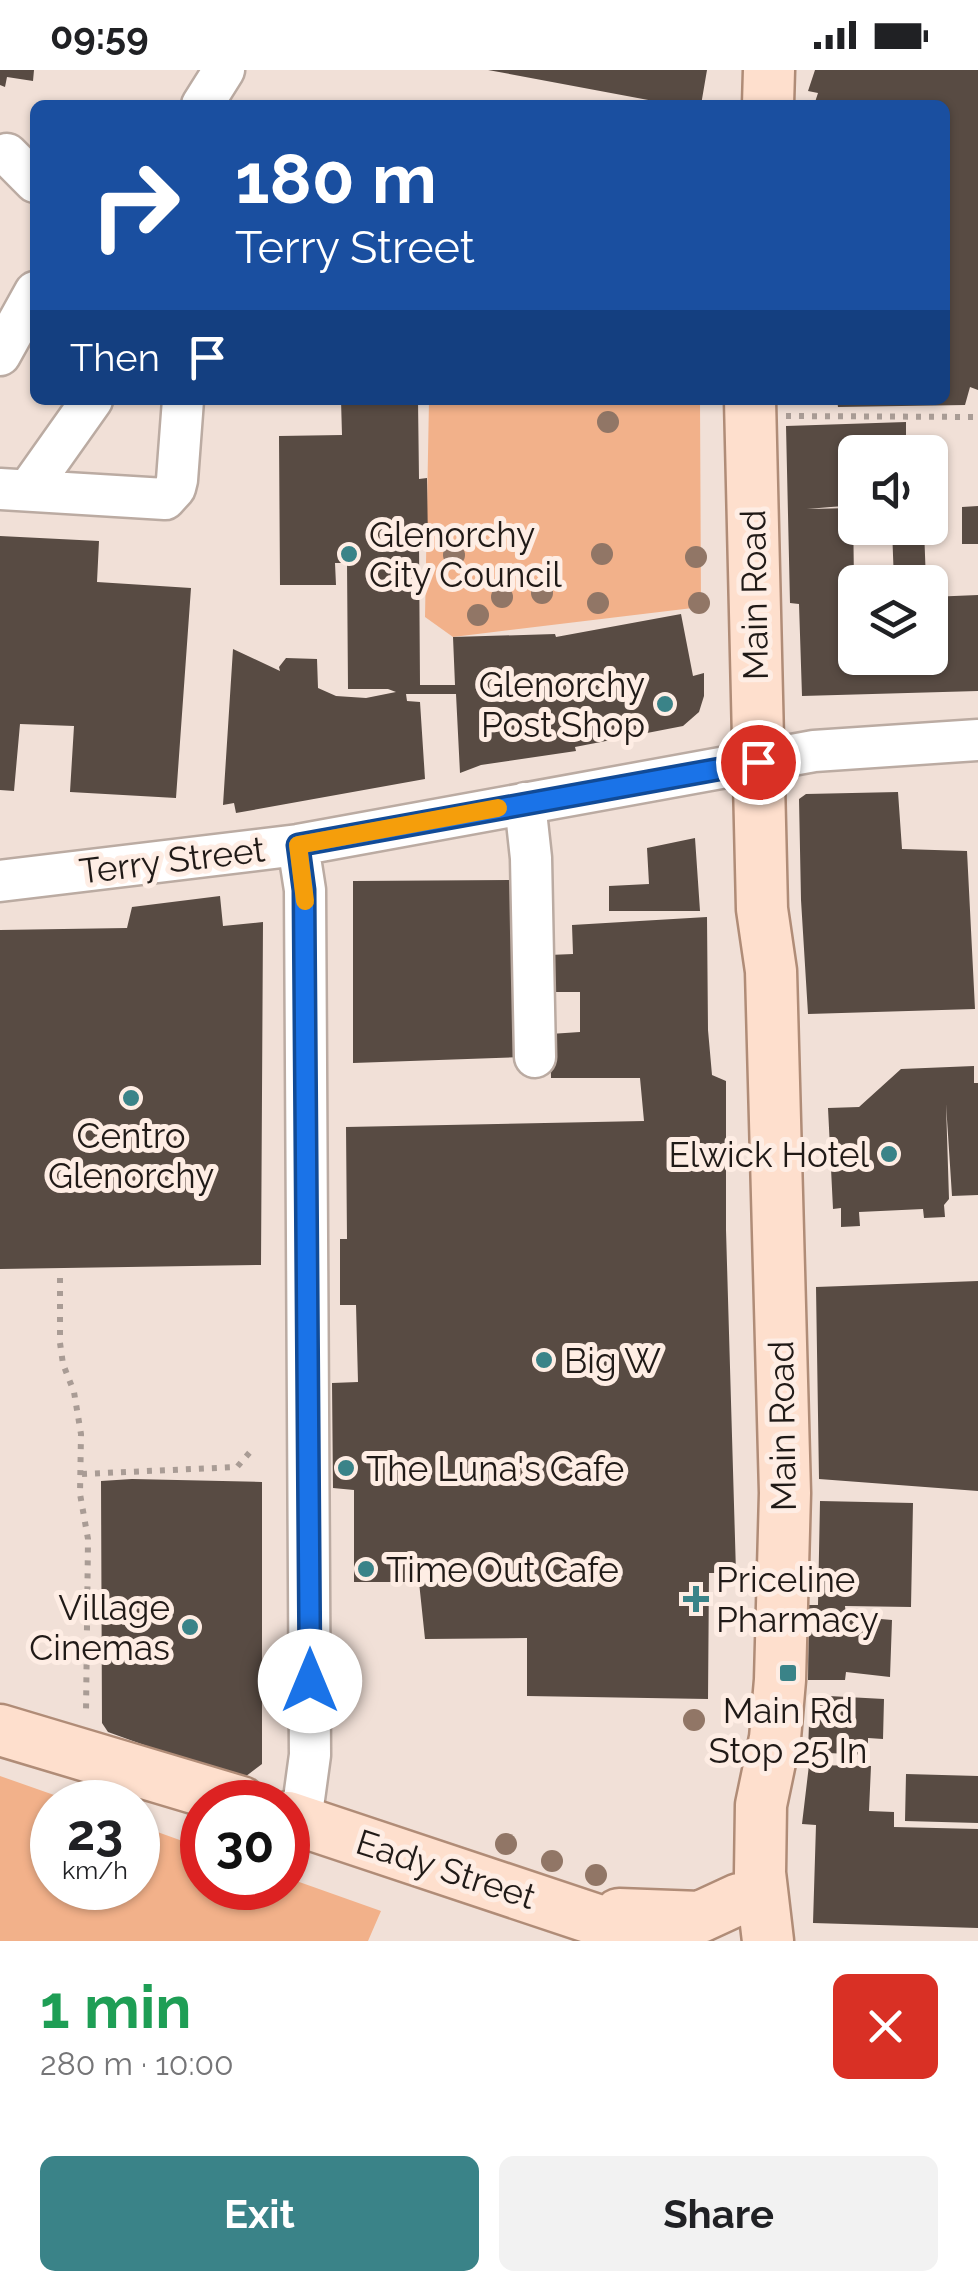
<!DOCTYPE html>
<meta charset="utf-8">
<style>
:root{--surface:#fff;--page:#f2f2f2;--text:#202124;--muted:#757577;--accent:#3a8388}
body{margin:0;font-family:Raleway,sans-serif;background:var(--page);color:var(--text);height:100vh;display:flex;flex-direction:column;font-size:38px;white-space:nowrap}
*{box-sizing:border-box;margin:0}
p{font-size:32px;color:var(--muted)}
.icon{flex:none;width:55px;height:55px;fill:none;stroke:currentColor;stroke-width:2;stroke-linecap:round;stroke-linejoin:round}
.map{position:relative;height:1871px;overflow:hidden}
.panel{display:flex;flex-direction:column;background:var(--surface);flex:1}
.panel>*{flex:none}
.guide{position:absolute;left:30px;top:30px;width:920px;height:305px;border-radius:15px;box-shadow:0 2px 8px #0004;background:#1a4fa0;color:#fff;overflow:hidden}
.tools{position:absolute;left:838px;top:365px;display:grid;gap:20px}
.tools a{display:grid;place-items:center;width:110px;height:110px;border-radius:15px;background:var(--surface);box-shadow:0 2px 8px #0004;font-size:50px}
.speed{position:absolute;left:30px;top:1710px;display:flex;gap:20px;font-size:50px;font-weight:700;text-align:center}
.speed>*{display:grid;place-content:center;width:130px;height:130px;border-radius:50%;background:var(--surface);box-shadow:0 2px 8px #0004;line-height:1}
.speed small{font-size:25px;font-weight:400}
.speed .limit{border:15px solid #d22;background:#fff;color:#111}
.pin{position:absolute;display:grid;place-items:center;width:85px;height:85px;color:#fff;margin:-42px;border:5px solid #fff;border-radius:50%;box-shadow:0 2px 10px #0007}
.me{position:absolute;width:110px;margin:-55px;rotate:0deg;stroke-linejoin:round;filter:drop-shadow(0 0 8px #0008)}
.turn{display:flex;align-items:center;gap:35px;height:210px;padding:0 40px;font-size:45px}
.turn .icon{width:130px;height:130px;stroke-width:2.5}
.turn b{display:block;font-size:70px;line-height:85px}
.then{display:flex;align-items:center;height:95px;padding:0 40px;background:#0003;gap:20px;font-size:38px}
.round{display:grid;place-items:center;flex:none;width:105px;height:105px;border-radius:15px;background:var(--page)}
.headline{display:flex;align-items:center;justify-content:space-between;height:170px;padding:0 40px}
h1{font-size:60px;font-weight:700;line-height:75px;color:#1e9e55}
.action{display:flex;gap:20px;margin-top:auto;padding:20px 40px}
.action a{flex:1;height:115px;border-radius:15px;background:var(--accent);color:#fff;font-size:40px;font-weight:700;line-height:115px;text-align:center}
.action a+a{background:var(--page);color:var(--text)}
.status{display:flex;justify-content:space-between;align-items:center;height:70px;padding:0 50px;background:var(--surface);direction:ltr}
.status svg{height:28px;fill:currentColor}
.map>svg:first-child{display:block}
.green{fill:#f2b18a}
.building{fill:#584b43}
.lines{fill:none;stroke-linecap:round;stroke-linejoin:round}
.minor-casing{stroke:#bbaba2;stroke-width:45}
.major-casing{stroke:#b08c77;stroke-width:55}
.path{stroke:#a99c95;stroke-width:6;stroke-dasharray:5 8;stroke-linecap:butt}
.minor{stroke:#fff;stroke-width:40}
.major{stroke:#fedfcd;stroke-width:50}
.tree{fill:#917666}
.route-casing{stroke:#114b97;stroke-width:25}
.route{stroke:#1a73e8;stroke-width:18}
.slow{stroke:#f59e0b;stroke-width:18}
.poi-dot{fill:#3a8388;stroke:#feede4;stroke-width:4}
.labels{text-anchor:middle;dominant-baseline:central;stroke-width:10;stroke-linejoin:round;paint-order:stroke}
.poi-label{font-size:35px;fill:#201a17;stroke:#feede4;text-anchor:start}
.street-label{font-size:35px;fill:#201a17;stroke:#feede4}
</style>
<div class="status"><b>09:59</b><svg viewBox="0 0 49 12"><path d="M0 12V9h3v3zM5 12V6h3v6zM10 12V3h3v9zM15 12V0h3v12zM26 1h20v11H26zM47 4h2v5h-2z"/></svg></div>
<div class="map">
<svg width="978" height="1871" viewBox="0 0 978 1871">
<rect width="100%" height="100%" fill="#f1e0d7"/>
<path class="green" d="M 429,330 L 700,330 L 701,537 L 453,567 L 425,547 Z
M 0,1706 L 74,1732 L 52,1732 L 52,1818 L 138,1818 L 138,1755 L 202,1778 L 202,1818 L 288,1818 L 288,1808 L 381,1841 L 368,1871 L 0,1871 Z"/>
<path class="building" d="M 0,0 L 34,0 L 33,11 L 7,7 L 5,17 L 0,15 Z
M 488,0 L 707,0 L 701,35 L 675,35 Z
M 815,0 L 978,0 L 978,320 L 970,317 L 965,335 L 838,337 L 837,330 L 945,330 L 945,35 L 814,35 L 818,23 L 808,21 Z
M 341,330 L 418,330 L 419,409 L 427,408 L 428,474 L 419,474 L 420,615 L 455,615 L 453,567 L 555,564 L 556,567 L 681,544 L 693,606 L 704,603 L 704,626 L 699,642 L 683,656 L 575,677 L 576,681 L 481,695 L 460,703 L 456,624 L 406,624 L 407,631 L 420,632 L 425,709 L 236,743 L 234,733 L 223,735 L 233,579 L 280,601 L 279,597 L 286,588 L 317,589 L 318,618 L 336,626 L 366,628 L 396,622 L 388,619 L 348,619 L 347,493 L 335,493 L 336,515 L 280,515 L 279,366 L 342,365 Z
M 906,352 L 906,382 L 855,382 L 855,435 L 807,439 L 853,438 L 855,588 L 930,588 L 930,527 L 978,525 L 978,621 L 802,626 L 799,534 L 790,533 L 786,356 Z
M 978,436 L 978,474 L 962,474 L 962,437 Z
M 892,458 L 924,458 L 926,512 L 894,512 Z
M 0,466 L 99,471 L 97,512 L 191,518 L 176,728 L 70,722 L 74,656 L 20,654 L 14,721 L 0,720 Z
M 898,722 L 902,779 L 967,781 L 975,939 L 808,944 L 801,830 L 799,729 L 806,724 Z
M 695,768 L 700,841 L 609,841 L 609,816 L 649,814 L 647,778 Z
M 515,810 L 523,987 L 353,993 L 353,811 Z
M 220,826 L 223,856 L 263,852 L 261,1195 L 0,1199 L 0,860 L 127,858 L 132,837 Z
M 707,847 L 708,960 L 712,1005 L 726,1011 L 726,1160 L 736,1503 L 709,1503 L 708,1629 L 527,1626 L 527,1568 L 425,1569 L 419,1512 L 354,1512 L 354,1420 L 333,1418 L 332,1313 L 358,1312 L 356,1235 L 340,1235 L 340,1169 L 347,1169 L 346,1057 L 644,1051 L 640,1008 L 551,1008 L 550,964 L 580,962 L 580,922 L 550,922 L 549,885 L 573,884 L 572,855 Z
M 974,996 L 974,1013 L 978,1013 L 978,1125 L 952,1126 L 946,1034 L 949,1129 L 944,1135 L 945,1147 L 924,1148 L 923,1139 L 859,1142 L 860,1156 L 841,1157 L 841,1138 L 833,1139 L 828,1038 L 859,1037 L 901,999 Z
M 978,1211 L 978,1421 L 819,1409 L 816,1217 Z
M 132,1409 L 262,1412 L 262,1694 L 241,1710 L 108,1662 L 102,1653 L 101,1411 Z
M 820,1431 L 913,1433 L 911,1537 L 845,1536 L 846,1546 L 892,1550 L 890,1607 L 846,1602 L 845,1610 L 808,1610 L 809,1535 L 818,1535 Z
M 810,1625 L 884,1629 L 883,1669 L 868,1668 L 868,1685 L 808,1682 Z
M 809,1695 L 871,1696 L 869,1741 L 894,1742 L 894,1757 L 978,1759 L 978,1858 L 813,1853 L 816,1755 L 802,1754 Z
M 906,1704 L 978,1706 L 978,1753 L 905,1751 Z"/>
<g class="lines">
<defs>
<path id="minor" d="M 202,35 L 224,0
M 7,84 L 35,112
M 0,285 L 35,222
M 0,419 L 165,429 L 175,418 L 177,410 L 183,330
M 29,419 L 92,330
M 525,733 L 531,788 L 535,987
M 298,775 L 305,820 L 310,1685 L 301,1751
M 0,811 L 298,775 L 814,681 L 978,670"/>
<path id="major" d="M 768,35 L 769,0
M 750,330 L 762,839 L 771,901 L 785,1423 L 780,1610 L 775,1668 L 761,1735 L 760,1803 L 768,1871
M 0,1660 L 241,1732
M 288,1747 L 660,1871
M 619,1844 L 700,1847 L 739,1829"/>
</defs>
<use href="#minor" class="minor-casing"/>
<use href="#major" class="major-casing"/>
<path class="path" d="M 786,346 L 978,347
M 60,1208 L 60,1273 L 63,1294 L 74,1322 L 81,1364 L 80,1424 L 88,1469 L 86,1643
M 82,1404 L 237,1397 L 251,1381"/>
<use href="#minor" class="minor"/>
<use href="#major" class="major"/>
</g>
<g class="tree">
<circle cx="608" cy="352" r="11"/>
<circle cx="602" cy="484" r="11"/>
<circle cx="454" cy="485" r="11"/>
<circle cx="696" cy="487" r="11"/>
<circle cx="542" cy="523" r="11"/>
<circle cx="502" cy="527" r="11"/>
<circle cx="598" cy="533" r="11"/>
<circle cx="699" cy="533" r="11"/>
<circle cx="478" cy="545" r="11"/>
<circle cx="694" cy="1650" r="11"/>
<circle cx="506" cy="1774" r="11"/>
<circle cx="552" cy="1791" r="11"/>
<circle cx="596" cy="1805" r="11"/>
</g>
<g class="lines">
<defs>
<path id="route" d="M 310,1611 L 304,820 L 298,775 L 758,692"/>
</defs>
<use href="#route" class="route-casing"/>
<use href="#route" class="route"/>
<path class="slow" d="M 305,831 L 298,775 L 498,738"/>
</g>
<g class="poi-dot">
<circle cx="349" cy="484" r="10"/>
<circle cx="665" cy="634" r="10"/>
<circle cx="131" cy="1028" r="10"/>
<circle cx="889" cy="1084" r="10"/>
<circle cx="544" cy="1290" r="10"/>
<circle cx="346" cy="1398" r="10"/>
<circle cx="366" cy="1499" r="10"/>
<path d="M691 1514h10v10h10v10h-10v10h-10v-10h-10v-10h10z"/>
<circle cx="190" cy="1557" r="10"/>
<rect x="778" y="1593" width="20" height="20" rx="5"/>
</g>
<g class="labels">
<g class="poi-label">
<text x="369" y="464">Glenorchy<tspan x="369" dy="40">City Council</tspan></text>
<text x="645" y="614" text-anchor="end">Glenorchy<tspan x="645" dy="40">Post Shop</tspan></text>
<text x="131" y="1065" text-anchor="middle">Centro<tspan x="131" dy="40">Glenorchy</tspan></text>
<text x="869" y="1084" text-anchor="end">Elwick Hotel</text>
<text x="564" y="1290">Big W</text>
<text x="366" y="1398">The Luna's Cafe</text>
<text x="386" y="1499">Time Out Cafe</text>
<text x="716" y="1509">Priceline<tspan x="716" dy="40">Pharmacy</tspan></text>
<text x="170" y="1537" text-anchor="end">Village<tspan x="170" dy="40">Cinemas</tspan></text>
<text x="788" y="1640" text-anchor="middle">Main Rd<tspan x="788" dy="40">Stop 25 In</tspan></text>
</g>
<g class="street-label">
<text transform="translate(754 525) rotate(-91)">Main Road</text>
<text transform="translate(172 790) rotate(-7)">Terry Street</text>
<text transform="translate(782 1356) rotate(-91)">Main Road</text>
<text transform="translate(446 1799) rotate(18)">Eady Street</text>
</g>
</g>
</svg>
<div class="tools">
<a><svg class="icon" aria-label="sound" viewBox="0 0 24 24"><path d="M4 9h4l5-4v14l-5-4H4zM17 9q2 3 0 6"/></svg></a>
<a><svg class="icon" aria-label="layers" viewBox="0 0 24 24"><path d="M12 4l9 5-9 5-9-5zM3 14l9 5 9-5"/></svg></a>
</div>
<div class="speed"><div>23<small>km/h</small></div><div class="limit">30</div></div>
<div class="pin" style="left:758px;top:692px;background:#d93025"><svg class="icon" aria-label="arrive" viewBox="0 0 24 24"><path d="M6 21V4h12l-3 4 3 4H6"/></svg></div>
<svg class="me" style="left:310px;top:1611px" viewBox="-20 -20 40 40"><circle r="19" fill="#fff"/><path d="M0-13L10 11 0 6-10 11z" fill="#1a73e8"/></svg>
<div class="guide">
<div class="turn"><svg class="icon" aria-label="right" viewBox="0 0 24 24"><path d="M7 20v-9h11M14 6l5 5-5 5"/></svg><div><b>180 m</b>Terry Street</div></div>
<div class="then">Then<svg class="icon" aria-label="arrive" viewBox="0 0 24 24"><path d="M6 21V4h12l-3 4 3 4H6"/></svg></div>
</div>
</div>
<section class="panel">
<div class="headline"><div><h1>1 min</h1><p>280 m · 10:00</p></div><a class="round" style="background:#d93025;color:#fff"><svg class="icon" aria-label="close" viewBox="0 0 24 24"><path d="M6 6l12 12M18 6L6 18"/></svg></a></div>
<div class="action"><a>Exit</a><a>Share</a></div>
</section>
